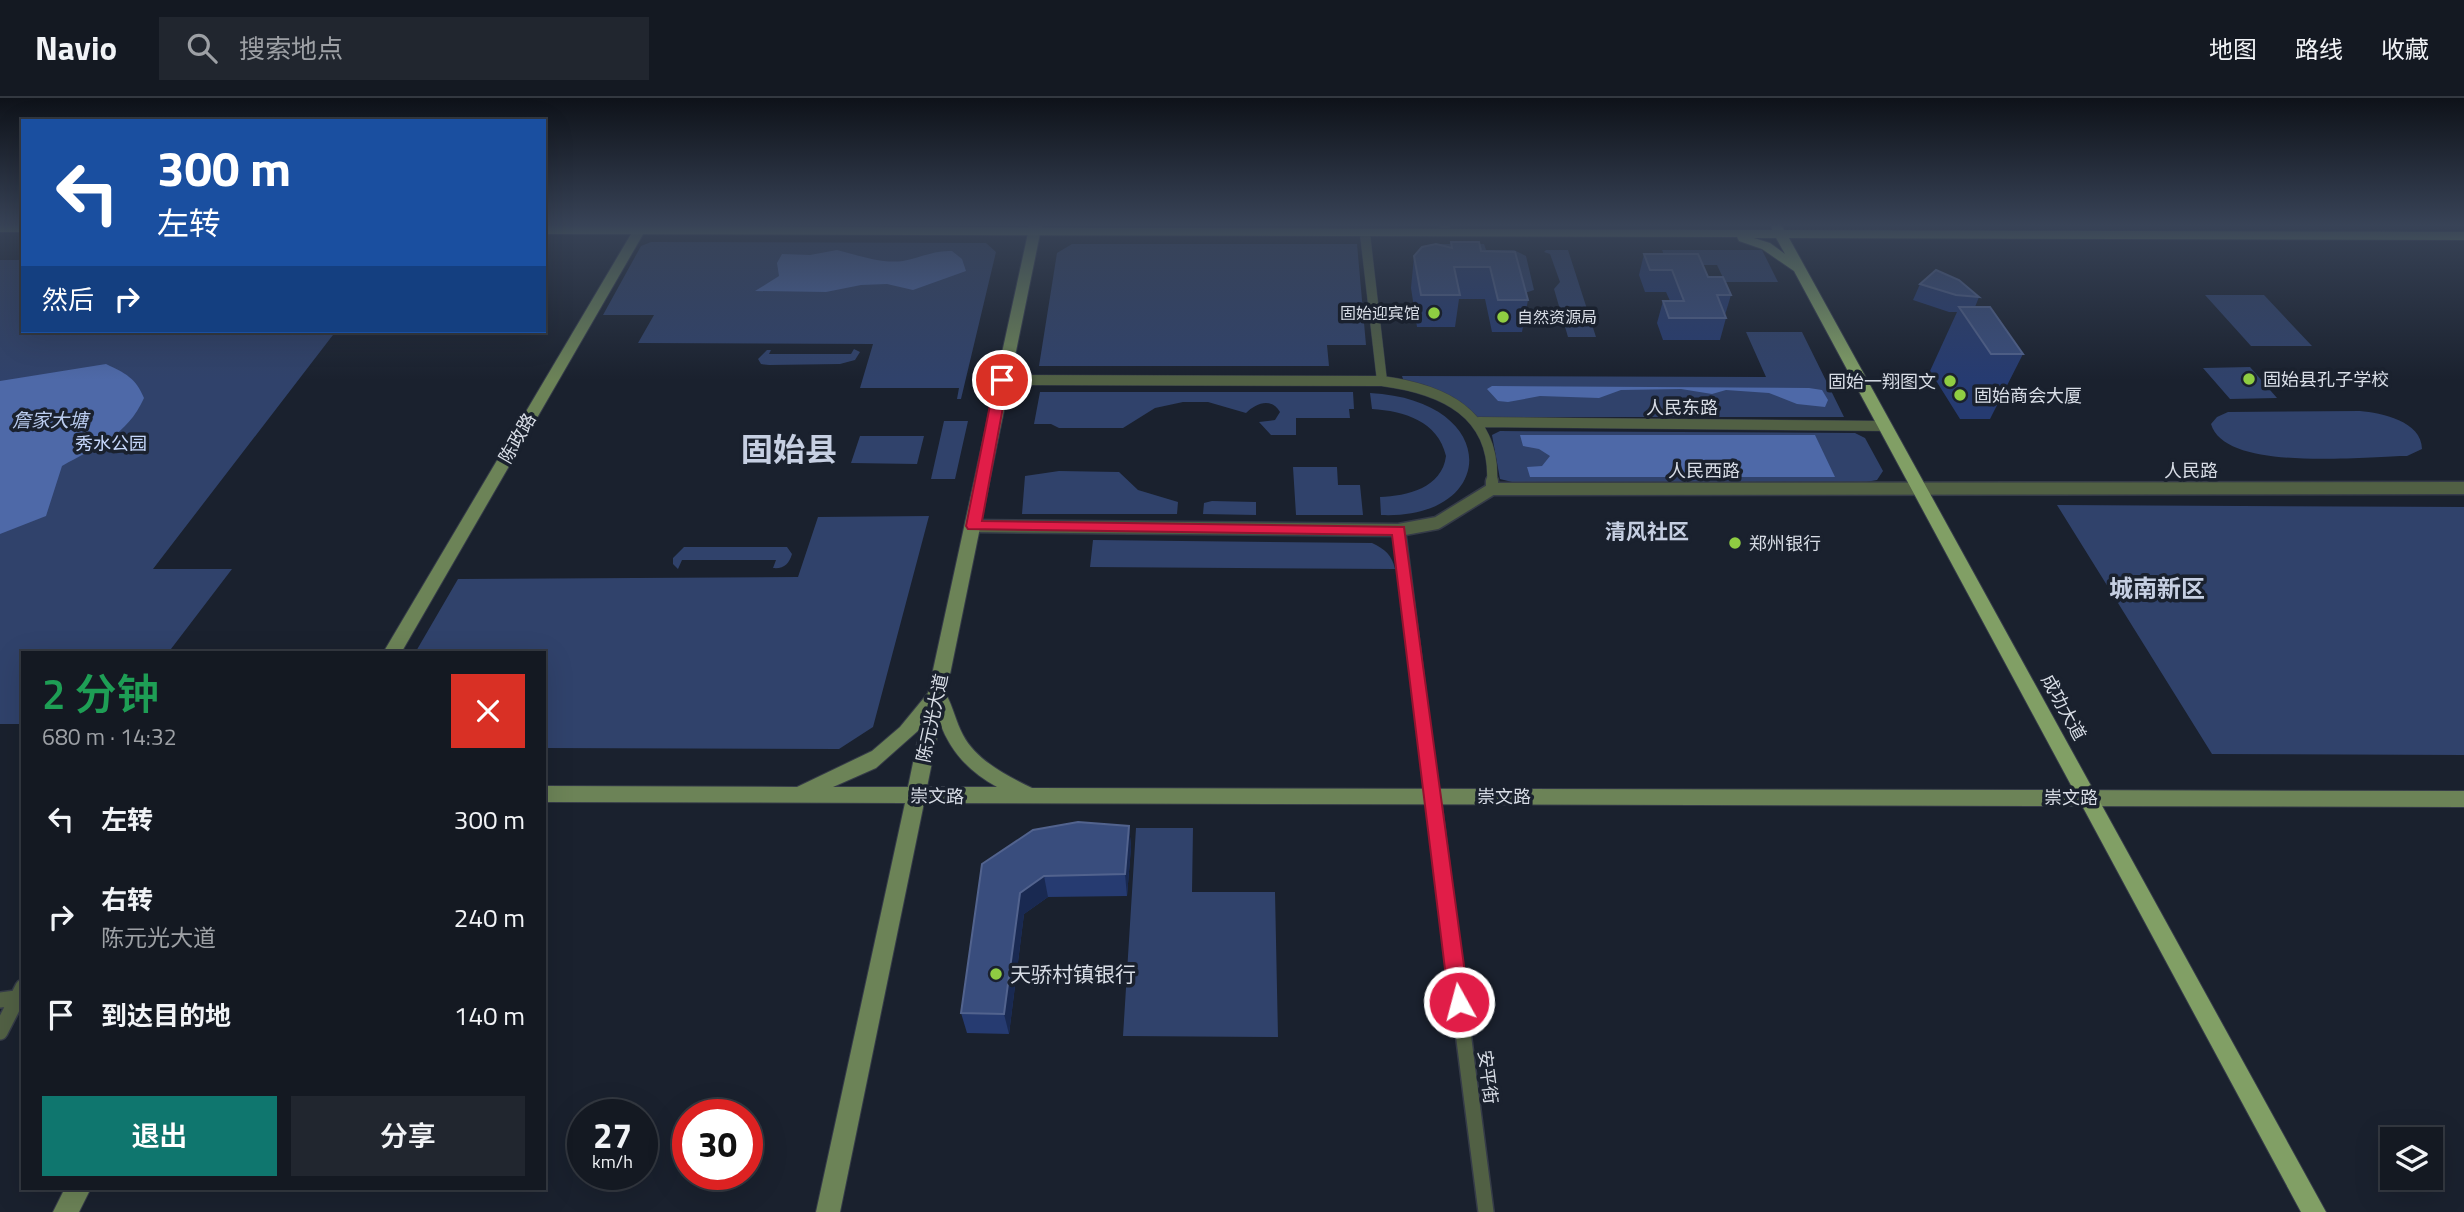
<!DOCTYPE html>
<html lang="zh">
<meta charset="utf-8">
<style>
:root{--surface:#141922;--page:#21262f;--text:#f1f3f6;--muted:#9da0a5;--line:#333840;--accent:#0f766e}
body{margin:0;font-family:"Titillium Web","Noto Sans SC",sans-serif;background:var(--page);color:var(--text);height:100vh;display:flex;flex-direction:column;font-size:26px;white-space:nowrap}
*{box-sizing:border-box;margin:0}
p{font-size:23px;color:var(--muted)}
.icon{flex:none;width:38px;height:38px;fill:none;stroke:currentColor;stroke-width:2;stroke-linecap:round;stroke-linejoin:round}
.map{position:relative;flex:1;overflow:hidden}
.sheet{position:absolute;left:21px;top:553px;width:525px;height:539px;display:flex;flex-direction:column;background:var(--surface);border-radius:0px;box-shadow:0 7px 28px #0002,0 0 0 2px var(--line)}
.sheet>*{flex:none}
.hud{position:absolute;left:21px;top:21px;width:525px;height:214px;border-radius:0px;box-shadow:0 7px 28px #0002,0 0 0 2px var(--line);background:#1a4fa0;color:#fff;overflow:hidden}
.buttons{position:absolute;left:2380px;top:1029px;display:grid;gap:14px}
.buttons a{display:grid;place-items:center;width:63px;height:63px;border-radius:0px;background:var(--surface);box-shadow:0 7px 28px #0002,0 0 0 2px var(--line);font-size:35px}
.speed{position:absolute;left:567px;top:1001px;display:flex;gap:14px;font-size:35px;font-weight:700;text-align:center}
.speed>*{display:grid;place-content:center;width:91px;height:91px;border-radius:50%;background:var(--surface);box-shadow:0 7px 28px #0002,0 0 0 2px var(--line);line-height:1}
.speed small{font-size:18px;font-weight:400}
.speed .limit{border:10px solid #d22;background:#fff;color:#111}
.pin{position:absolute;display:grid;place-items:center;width:60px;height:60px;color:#fff;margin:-30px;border:4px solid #fff;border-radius:50%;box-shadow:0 2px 7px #0007}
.me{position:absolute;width:77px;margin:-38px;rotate:353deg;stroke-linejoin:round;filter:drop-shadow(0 0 5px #0008)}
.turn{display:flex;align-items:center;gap:24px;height:147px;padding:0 21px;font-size:32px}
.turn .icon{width:91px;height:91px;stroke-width:2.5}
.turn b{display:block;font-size:49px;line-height:60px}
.then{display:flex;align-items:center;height:66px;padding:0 21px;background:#0003;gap:14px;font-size:26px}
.round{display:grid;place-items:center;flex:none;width:74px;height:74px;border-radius:0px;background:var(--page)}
.head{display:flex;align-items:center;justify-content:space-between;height:119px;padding:0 21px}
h1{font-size:42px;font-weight:600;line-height:52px;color:#1e9e55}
.action{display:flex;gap:14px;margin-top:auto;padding:14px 21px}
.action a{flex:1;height:80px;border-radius:0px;background:var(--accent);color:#fff;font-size:28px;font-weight:600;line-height:80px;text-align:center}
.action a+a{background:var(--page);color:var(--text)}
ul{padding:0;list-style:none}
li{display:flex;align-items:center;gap:21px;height:98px;padding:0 21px}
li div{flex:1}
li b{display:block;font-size:26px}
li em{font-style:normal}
header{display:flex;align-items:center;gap:42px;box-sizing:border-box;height:98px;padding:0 35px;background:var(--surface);border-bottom:2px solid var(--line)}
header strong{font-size:33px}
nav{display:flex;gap:38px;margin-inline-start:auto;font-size:24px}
.search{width:490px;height:63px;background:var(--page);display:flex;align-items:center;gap:18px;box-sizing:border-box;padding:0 24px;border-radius:0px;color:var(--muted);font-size:26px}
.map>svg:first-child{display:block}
.green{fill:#30426b}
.water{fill:#4e69a8}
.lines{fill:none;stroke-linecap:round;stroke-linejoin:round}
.street-far2-casing{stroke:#353b48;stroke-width:11}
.street-far1-casing{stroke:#353b48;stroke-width:15}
.street-casing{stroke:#353b48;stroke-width:18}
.secondary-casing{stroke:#353b48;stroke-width:2}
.primary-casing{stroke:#353b48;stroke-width:2}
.street-far2{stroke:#516044;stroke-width:10}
.street-far1{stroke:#516044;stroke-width:12}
.street{stroke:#516044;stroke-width:15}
.secondary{fill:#6c8357;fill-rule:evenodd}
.primary{fill:#819f65;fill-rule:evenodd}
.wall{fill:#263b71}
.shaded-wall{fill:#192951}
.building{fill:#394d7d;stroke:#52638e;stroke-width:2}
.route{fill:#e11d48;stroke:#92132f;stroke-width:2}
.poi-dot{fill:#8fcd42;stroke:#1a212e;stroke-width:2.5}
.labels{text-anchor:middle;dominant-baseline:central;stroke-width:7;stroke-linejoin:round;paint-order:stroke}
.far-poi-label{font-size:16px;fill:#d8dde6;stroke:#1a212e;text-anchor:end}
.poi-label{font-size:18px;fill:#d8dde6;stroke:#1a212e;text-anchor:start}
.street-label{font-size:18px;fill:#d8dde6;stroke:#1a212e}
.park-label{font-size:18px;fill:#c6d7fb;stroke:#1a212e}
.water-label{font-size:19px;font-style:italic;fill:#baccef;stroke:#1a212e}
.quarter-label{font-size:21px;font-weight:bold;fill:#c6cfe2;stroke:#1a212e}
.near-poi-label{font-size:21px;fill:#d8dde6;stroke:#1a212e;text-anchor:start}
.district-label{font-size:24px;font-weight:bold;fill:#c6cfe2;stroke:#1a212e}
.town-label{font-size:32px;font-weight:bold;fill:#c6cfe2;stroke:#1a212e}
</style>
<header>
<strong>Navio</strong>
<div class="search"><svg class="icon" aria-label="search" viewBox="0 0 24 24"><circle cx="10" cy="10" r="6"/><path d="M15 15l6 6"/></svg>搜索地点</div>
<nav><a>地图</a><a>路线</a><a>收藏</a></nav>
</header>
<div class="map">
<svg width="2464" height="1114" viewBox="0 0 2464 1114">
<rect width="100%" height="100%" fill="#1a212e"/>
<path class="green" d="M 651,144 L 986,145 L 996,154 L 961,301 L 957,301 L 959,290 L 860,290 L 873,246 L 638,245 L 654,217 L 603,217 L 641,148 Z
M 1072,146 L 1357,146 L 1366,247 L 1327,247 L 1329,268 L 1039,268 L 1057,155 Z
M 1430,146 L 1484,146 L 1486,152 L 1514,152 L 1526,158 L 1534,192 L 1519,197 L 1432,158 Z
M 1546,152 L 1568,152 L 1596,239 L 1568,239 L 1554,191 L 1560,184 L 1550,156 L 1544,154 Z
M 1662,152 L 1762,152 L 1778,184 L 1725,184 L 1717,167 L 1668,167 Z
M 0,162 L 23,162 L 23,233 L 336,233 L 153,471 L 232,471 L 171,551 L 158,555 L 23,555 L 23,626 L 0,626 Z
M 2205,197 L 2264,197 L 2312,248 L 2251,248 Z
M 1746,234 L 1802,234 L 1844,319 L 1473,319 L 1405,287 L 1402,278 L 1766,279 Z
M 854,251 L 860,254 L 855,262 L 840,266 L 769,267 L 761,266 L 758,261 L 767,252 L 771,252 L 769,256 L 851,256 Z
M 2250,269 L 2277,300 L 2230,301 L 2203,270 Z
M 1040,294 L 1353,294 L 1354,311 L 1349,311 L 1350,320 L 1296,320 L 1296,337 L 1271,337 L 1259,324 L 1275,322 L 1280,314 C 1271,299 1256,305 1246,315 L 1208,304 L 1183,304 L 1155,310 L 1123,330 L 1059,330 L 1051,326 L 1034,326 Z
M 1370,295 C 1502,302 1499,422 1381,417 L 1380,399 C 1407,398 1442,390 1446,358 C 1438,323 1404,313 1372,311 Z
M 2360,313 C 2381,315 2422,323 2422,351 L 2407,358 C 2365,358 2225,375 2211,326 L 2217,319 L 2228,314 Z
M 944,323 L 968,323 L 955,381 L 931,381 Z
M 1500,333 L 1855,335 L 1865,340 L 1883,373 L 1877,382 L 1866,384 L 1516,385 L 1500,381 L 1492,337 Z
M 860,338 L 924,338 L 917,366 L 851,365 Z
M 1293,369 L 1337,369 L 1338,387 L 1360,387 L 1363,417 L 1296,417 Z
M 1059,373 L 1119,374 L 1138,392 L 1178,404 L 1177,416 L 1022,416 L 1025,378 Z
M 1212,403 L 1256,404 L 1256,417 L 1203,416 L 1204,405 Z
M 2057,407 L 2464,409 L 2464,657 L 2212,656 Z
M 929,418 L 873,629 L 839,651 L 544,650 L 544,555 L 415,555 L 458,481 L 798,479 L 818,419 Z
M 1093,442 L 1372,445 C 1385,451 1392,457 1395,471 L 1090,469 Z
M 684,449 L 787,449 L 792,456 C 789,466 784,471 773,470 L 776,462 L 682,462 L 678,471 L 673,466 L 673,460 Z
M 1136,730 L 1193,730 L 1192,794 L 1275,794 L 1278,939 L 1123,938 Z"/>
<path class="water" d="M 837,152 C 858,157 881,166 903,163 C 920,160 934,152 952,153 L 962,161 L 966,173 L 913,192 L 887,186 L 861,187 L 826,194 L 755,193 L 779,178 L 777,165 L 782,156 L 810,157 Z
M 106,266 C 125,275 136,280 144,300 C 127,338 97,348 62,368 L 46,418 L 0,436 L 0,283 Z
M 1492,288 L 1809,290 L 1822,292 L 1828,302 L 1825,309 L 1797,306 L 1769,295 L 1726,292 L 1712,296 L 1681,291 L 1621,292 L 1599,300 L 1540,298 L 1508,304 L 1498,303 L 1487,291 Z
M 1520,337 L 1815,337 L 1835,379 L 1530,379 L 1527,369 L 1542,368 L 1550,358 L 1539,351 L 1523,348 Z"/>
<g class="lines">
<defs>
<path id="street-far2" d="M 1444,126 L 1445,129
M 1365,136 L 1382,283
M 1002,282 L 1382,283 C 1443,291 1496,315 1492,385
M 1479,324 L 1885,328"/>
<path id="street-far1" d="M 1492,391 L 2464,390
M 974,428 L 1399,432 L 1437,425 L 1492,391 L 1492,383
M 1399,432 L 1434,709"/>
<path id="street" d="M 1434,707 L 1486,1114
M 0,902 L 23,899
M 0,934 L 23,889"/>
<path id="secondary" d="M 637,126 L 649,126 L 401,555 L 383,555 Z
M 1030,126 L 1042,126 L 946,596 C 953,609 956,624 963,637 C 976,662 1007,678 1032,690 L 2464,693 L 2464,709 L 924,705 L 840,1114 L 816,1114 L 905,705 L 544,704 L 544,688 L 797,689 L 872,653 L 900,629 L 928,595 ZM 940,625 C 951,655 970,674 997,689 L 927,689 ZM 920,631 L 908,689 L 833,689 L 876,670 Z
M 65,1090 L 91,1090 L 79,1114 L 53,1114 Z"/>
<path id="primary" d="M 0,126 L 23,126 L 23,134 L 0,134 Z
M 1771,126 L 1781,126 L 1784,132 L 2464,134 L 2464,142 L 1789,140 L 2326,1114 L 2301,1114 L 1794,173 L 1762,151 L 1739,143 L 1737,139 L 544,136 L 544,128 L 1772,132 ZM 1754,140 L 1776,140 L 1785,156 L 1770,145 Z"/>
</defs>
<use href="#street-far2" class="street-far2-casing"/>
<use href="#street-far1" class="street-far1-casing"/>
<use href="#street" class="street-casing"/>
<use href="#secondary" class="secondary-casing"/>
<use href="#primary" class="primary-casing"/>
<use href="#street-far2" class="street-far2"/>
<use href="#street-far1" class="street-far1"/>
<use href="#street" class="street"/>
<use href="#secondary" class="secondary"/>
<use href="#primary" class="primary"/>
</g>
<path class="wall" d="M 1451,144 L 1481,153 L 1528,202 L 1522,234 L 1492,234 L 1485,201 L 1459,201 L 1455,229 L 1417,229 L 1411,190 L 1414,158 L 1450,149 Z
M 1644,156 L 1708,179 L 1731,197 L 1725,217 L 1726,220 L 1720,242 L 1663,242 L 1657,225 L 1663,203 L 1670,203 L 1666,194 L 1645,194 L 1639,177 Z
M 1920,186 L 1979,199 L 1975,209 L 2023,256 L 1990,321 L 1960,321 L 1930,273 L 1957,214 L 1949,214 L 1913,202 Z
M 1129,728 L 1131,749 L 1127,798 L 1048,799 L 1024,816 L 1009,936 L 967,935 L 961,915 L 982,766 Z"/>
<path class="shaded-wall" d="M 1129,728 L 1131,749 L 1127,798 L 1125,776 Z
M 1044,778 L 1048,799 L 1024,816 L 1009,936 L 1004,916 L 1020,795 Z"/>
<path class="building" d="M 1451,144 L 1479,144 L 1481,153 L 1515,154 L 1528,202 L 1498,202 L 1490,169 L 1454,169 L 1460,197 L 1421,197 L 1414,158 L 1422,149 L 1436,146 L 1452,150 Z
M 1644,156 L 1698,156 L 1708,179 L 1723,179 L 1731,197 L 1717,197 L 1726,220 L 1669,220 L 1663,203 L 1684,203 L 1672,172 L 1650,172 Z
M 1936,172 L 1959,182 L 1979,199 L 1956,197 L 1920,186 Z
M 1959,209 L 1990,209 L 2023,256 L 1991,256 Z
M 1078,724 L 1129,728 L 1125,776 L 1044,778 L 1020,795 L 1004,916 L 961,915 L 982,766 L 1033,732 Z"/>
<linearGradient id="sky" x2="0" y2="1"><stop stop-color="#0e1219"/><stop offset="0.45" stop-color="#384357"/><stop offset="1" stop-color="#384357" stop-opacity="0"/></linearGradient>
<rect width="2464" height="282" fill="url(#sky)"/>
<path class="route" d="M 1002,278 L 1008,282 L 982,423 L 1404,429 L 1469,904 L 1466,910 L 1459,912 L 1452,910 L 1449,904 L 1392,437 L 968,431 L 966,428 L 995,282 Z"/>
<g class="poi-dot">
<circle cx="1434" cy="215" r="7"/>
<circle cx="1503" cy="219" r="7"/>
<circle cx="2249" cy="281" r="7"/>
<circle cx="1950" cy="283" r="7"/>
<circle cx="1960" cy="297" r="7"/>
<circle cx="1735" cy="445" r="7"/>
<circle cx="996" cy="876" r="7"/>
</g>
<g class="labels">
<g class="far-poi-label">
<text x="1420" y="215">固始迎宾馆</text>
<text x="1517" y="219" text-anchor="start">自然资源局</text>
</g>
<g class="poi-label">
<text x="2263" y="281">固始县孔子学校</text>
<text x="1936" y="283" text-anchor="end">固始一翔图文</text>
<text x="1974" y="297">固始商会大厦</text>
<text x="1749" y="445">郑州银行</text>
</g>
<g class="street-label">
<text x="1682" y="309">人民东路</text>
<text transform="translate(517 340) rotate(-60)">陈政路</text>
<text x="1704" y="372">人民西路</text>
<text x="2191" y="372">人民路</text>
<text transform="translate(2064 609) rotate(61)">成功大道</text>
<text transform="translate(932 620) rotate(-78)">陈元光大道</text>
<text transform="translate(937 698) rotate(1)">崇文路</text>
<text x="1504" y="698">崇文路</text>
<text x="2071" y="699">崇文路</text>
<text transform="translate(1488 979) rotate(83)">安平街</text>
</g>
<g class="park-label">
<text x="111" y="345">秀水公园</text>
</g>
<g class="water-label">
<text x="50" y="321">詹家大塘</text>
</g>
<g class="quarter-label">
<text x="1647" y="433">清风社区</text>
</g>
<g class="near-poi-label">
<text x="1010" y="876">天骄村镇银行</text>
</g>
<g class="district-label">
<text x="2157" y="490">城南新区</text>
</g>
<g class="town-label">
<text x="789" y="351">固始县</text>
</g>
</g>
</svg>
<div class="buttons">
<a><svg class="icon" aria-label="layers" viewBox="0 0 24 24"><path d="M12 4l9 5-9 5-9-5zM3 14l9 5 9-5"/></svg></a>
</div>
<div class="speed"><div>27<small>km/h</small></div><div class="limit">30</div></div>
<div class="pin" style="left:1002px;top:282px;background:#d93025"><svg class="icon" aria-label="arrive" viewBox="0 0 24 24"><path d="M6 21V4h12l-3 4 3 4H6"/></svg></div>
<svg class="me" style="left:1459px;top:904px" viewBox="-20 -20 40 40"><circle r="17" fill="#e11d48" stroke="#fff" stroke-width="3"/><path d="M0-11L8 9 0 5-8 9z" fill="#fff"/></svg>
<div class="hud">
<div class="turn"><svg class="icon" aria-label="left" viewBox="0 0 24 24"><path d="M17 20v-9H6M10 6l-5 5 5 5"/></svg><div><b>300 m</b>左转</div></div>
<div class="then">然后<svg class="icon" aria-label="right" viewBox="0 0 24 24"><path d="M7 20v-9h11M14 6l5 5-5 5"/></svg></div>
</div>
<section class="sheet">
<div class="head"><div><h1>2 分钟</h1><p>680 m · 14:32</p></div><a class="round" style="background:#d93025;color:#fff"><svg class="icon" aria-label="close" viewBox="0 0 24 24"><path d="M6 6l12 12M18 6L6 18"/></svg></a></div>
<ul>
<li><svg class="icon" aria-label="left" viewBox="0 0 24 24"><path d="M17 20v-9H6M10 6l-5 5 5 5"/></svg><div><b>左转</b></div><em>300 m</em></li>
<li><svg class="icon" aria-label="right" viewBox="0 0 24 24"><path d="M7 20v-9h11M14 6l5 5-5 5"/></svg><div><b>右转</b><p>陈元光大道</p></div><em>240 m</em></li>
<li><svg class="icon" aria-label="arrive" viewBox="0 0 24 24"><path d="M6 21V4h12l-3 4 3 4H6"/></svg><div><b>到达目的地</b></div><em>140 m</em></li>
</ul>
<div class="action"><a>退出</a><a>分享</a></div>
</section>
</div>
